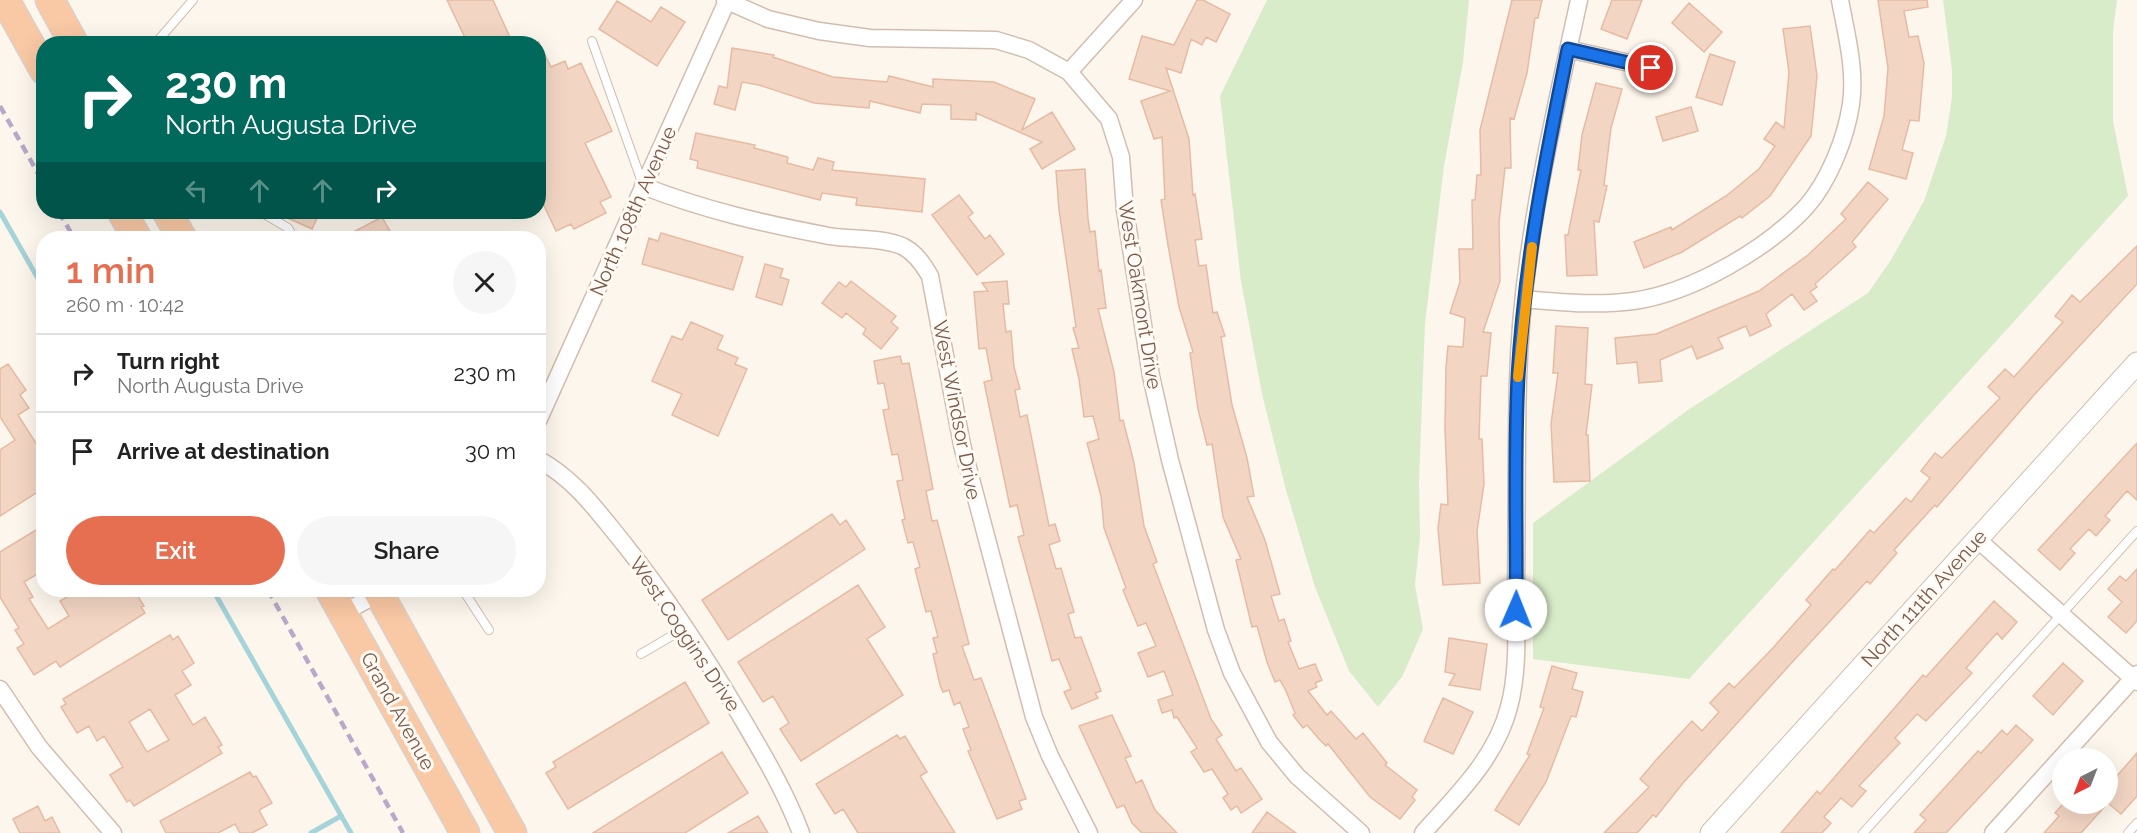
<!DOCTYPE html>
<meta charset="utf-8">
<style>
:root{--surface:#fff;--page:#f6f6f6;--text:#222;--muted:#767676;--line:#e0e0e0;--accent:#e76f51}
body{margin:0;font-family:Raleway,sans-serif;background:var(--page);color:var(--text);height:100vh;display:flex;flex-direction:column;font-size:22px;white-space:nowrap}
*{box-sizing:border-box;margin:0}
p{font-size:20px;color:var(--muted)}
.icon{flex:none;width:33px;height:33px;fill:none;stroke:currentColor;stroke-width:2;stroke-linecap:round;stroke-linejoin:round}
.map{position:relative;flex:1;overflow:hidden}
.panel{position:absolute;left:36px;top:231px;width:510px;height:366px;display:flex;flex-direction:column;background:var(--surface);border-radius:24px;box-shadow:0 6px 24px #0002}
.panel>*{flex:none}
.guide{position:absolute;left:36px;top:36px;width:510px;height:183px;border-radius:24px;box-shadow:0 6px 24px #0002;background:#00695c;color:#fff;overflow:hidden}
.needle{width:39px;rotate:222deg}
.tools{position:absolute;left:2052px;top:748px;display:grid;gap:12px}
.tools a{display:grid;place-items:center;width:66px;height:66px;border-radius:50%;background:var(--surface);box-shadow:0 6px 24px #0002;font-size:30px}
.pin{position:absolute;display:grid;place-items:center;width:51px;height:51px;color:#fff;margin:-26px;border:3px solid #fff;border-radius:50%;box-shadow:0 2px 6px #0007}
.me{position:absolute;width:66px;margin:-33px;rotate:1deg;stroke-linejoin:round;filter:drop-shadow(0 0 4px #0008)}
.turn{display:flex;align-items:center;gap:21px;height:126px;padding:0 30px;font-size:27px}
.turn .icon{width:78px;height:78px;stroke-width:2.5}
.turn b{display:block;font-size:42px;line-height:51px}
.lanes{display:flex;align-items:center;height:57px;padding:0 30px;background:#0003;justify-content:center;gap:30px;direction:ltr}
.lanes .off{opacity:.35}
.round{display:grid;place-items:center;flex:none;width:63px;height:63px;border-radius:32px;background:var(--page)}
.headline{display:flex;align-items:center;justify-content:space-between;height:102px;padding:0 30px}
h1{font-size:36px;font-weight:600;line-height:45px;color:var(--accent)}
.cta{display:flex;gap:12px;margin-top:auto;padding:12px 30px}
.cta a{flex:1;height:69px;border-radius:36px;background:var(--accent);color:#fff;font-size:24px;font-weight:600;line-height:69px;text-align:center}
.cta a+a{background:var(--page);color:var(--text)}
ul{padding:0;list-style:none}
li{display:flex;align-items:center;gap:18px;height:78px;padding:0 30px;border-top:2px solid var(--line)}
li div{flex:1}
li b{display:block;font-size:22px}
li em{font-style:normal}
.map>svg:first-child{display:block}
.green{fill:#d8ecc9}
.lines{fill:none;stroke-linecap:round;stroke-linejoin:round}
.stream{stroke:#a5d3da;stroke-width:5}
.building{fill:#f3d5c3;stroke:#e6bba3;stroke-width:1.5;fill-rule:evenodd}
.service-casing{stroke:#d1beb0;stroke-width:10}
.minor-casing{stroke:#d1beb0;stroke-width:19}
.tertiary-casing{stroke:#d1beb0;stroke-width:23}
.trunk-casing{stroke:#dad1cd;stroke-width:31}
.service{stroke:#fff;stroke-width:8}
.minor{stroke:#fff;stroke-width:16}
.tertiary{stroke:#fff;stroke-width:21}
.trunk{stroke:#f9c8a4;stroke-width:28}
.rail{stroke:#b9a8c9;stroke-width:4.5;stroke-dasharray:9 6;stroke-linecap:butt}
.route-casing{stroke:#114b97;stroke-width:15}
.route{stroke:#1a73e8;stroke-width:10}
.slow{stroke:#f59e0b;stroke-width:10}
.labels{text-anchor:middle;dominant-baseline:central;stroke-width:6;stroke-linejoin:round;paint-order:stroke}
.street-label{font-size:20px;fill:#7a5c4d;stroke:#fffaf3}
</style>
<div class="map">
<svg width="2137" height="833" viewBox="0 0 2137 833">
<rect width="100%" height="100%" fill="#fdf6ec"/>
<path class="green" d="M 1267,0 L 1469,0 L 1463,62 L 1444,166 L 1425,323 L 1419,481 L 1420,537 L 1415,585 L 1423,629 L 1402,677 L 1378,707 L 1349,671 L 1315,587 L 1286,490 L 1262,394 L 1241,281 L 1220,96 Z
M 1943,0 L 2117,0 L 2113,31 L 2113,121 L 2128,196 L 1689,679 L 1533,659 L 1533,523 L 1688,410 L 1868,293 L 1891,260 L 1924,201 L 1946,136 L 1952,97 L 1952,70 Z"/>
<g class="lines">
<path class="stream" d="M 0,212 L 44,289
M 213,590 L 351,833
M 311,833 L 341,816"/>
</g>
<path class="building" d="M 447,0 L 493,0 L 513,44 L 468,44 Z
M 1197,0 L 1203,0 L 1230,14 L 1216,42 L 1206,37 L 1202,45 L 1191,39 L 1181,73 L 1166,68 L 1189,139 L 1193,195 L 1195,194 L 1202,239 L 1195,240 L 1199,266 L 1206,265 L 1213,313 L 1217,312 L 1225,336 L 1221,337 L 1232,405 L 1247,458 L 1254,496 L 1247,497 L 1265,540 L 1280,594 L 1271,596 L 1279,621 L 1284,619 L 1291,641 L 1288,642 L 1299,669 L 1315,664 L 1322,680 L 1315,683 L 1317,687 L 1308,691 L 1327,715 L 1331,711 L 1356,739 L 1363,733 L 1387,763 L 1385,765 L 1417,790 L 1412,797 L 1415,800 L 1400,819 L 1370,797 L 1328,744 L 1326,746 L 1318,738 L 1307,725 L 1303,728 L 1293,715 L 1295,713 L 1286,691 L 1280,680 L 1275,682 L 1267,662 L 1257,626 L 1252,627 L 1236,560 L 1241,559 L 1223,517 L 1212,444 L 1207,445 L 1198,409 L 1190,353 L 1193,352 L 1179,307 L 1168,245 L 1161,200 L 1165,199 L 1162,137 L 1154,139 L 1141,101 L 1170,91 L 1129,79 L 1142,36 L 1174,45 Z
M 1512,0 L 1542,0 L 1538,18 L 1535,18 L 1527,73 L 1514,119 L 1510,118 L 1511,168 L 1505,168 L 1499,222 L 1500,281 L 1483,332 L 1491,333 L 1487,376 L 1481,376 L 1479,439 L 1482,439 L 1484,484 L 1477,531 L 1480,583 L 1443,585 L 1438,528 L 1441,504 L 1448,505 L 1445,428 L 1446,367 L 1448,346 L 1463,347 L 1465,318 L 1450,313 L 1460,282 L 1459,249 L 1473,249 L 1472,200 L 1475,200 L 1477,175 L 1481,175 L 1480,130 Z
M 1612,0 L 1642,0 L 1627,39 L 1601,29 Z
M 1878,0 L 1927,0 L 1928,7 L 1904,11 L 1909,37 L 1918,36 L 1924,63 L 1919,121 L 1910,120 L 1902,150 L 1913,153 L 1906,179 L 1869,169 L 1884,116 L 1888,68 Z
M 617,1 L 651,22 L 661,7 L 685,22 L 657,66 L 599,29 Z
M 1689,3 L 1722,32 L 1704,52 L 1672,23 Z
M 1810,26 L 1817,76 L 1811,136 L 1770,196 L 1742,218 L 1740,216 L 1682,252 L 1644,268 L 1634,242 L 1671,227 L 1672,230 L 1726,196 L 1759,169 L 1775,146 L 1764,139 L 1776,122 L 1784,128 L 1789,72 L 1783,29 Z
M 538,41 L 551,67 L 565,61 L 568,69 L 581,63 L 612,131 L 585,143 L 611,197 L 600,202 L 606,213 L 574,229 L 571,224 L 556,231 L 538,193 Z
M 732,48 L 774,55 L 773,57 L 833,77 L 887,82 L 889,76 L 933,87 L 933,79 L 994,82 L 1035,99 L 1022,130 L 1052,112 L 1075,149 L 1042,169 L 1030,149 L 1042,142 L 976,113 L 976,120 L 951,119 L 951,105 L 922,104 L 920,113 L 870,101 L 869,108 L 814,103 L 759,85 L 742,82 L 735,110 L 714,104 L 719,86 L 727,88 Z
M 1710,54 L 1735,62 L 1722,105 L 1696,97 Z
M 1596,83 L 1622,89 L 1611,128 L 1604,185 L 1607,186 L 1599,222 L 1594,221 L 1597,275 L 1567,276 L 1565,235 L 1568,235 L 1581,170 L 1578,170 L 1582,135 Z
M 1691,107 L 1698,131 L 1663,141 L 1656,117 Z
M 696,133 L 755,145 L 754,148 L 788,157 L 787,163 L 813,170 L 818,158 L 834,162 L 832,170 L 925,179 L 922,212 L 856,205 L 857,198 L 822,193 L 820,200 L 697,168 L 698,161 L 690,159 Z
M 1085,169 L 1088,219 L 1090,232 L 1095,231 L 1099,271 L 1101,270 L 1106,308 L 1098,309 L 1114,372 L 1120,421 L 1123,420 L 1134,463 L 1144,526 L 1157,562 L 1153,564 L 1211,719 L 1222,735 L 1216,739 L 1236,771 L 1241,768 L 1262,799 L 1241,813 L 1237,806 L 1231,810 L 1223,798 L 1228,794 L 1212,769 L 1204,772 L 1191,752 L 1197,748 L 1177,717 L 1174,718 L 1172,710 L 1162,713 L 1158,700 L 1173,695 L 1164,671 L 1148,677 L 1138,653 L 1156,646 L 1146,623 L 1138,626 L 1123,590 L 1126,588 L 1104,528 L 1101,496 L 1087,443 L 1099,439 L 1093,416 L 1084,417 L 1079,379 L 1072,349 L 1079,348 L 1073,328 L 1076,327 L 1059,210 L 1056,171 Z
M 1868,182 L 1888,199 L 1852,242 L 1856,247 L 1815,284 L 1817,287 L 1810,292 L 1817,301 L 1804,310 L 1792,294 L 1766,314 L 1771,326 L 1750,336 L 1746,326 L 1718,338 L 1723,348 L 1697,359 L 1692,346 L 1660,360 L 1662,381 L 1639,383 L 1637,362 L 1617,364 L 1615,338 L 1656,334 L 1759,291 L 1808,255 L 1846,219 L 1841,214 Z
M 959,195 L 973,213 L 968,217 L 985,239 L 990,235 L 1004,254 L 977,275 L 932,215 Z
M 274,212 L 320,212 L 312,229 Z
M 382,217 L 394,238 L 342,238 Z
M 661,233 L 743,257 L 733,290 L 642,264 L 649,238 L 658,241 Z
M 2137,246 L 2137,284 L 2034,395 L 1937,507 L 1935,505 L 1894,550 L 1897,553 L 1870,584 L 1867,581 L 1796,658 L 1683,783 L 1656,817 L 1653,815 L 1637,833 L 1604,833 L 1649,787 L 1640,779 L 1656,760 L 1692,721 L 1702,731 L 1719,712 L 1710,703 L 1729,683 L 1734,688 L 1772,649 L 1811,605 L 1806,600 L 1833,569 L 1835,570 L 1870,530 L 1874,533 L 1906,498 L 1911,502 L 1930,478 L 1921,471 L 1935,453 L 1942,458 L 2000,398 L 1988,387 L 2005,369 L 2014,377 L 2063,322 L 2055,316 L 2072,295 L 2080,302 Z
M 765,264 L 783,269 L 780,277 L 789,280 L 782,305 L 756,297 Z
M 851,281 L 896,316 L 891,322 L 898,328 L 881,349 L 863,334 L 866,329 L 846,313 L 842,318 L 822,303 L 839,282 L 846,287 Z
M 1007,281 L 1009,304 L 1003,304 L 1006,332 L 1011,331 L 1014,367 L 1020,389 L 1015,390 L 1020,417 L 1027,415 L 1049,526 L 1055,524 L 1060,541 L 1049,545 L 1056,569 L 1061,568 L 1074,612 L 1068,614 L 1075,638 L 1081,637 L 1101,691 L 1095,693 L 1098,698 L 1072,709 L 1064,692 L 1071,689 L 1059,659 L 1052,661 L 1018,537 L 1024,535 L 1017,505 L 1010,507 L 984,382 L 992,380 L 986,348 L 979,349 L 974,292 L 988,291 L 982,283 Z
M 691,322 L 723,336 L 717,349 L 738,358 L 735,364 L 747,369 L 718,436 L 672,415 L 682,394 L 652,381 L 672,336 L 682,340 Z
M 1556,326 L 1588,328 L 1585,384 L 1592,385 L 1586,435 L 1588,435 L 1590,481 L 1554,482 L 1551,424 L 1558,373 L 1553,373 Z
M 900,356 L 902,364 L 909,363 L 933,489 L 926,491 L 932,521 L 937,520 L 969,644 L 962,646 L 974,680 L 981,678 L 1026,799 L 1019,801 L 1022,809 L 997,819 L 968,751 L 971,750 L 963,729 L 969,727 L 960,702 L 954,705 L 949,690 L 943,692 L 940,685 L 933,654 L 937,653 L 933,638 L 938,637 L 931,611 L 926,612 L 915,569 L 920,567 L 913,542 L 908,543 L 902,520 L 905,519 L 897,481 L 903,480 L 898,454 L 892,455 L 883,410 L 889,409 L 884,383 L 878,384 L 874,361 Z
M 8,364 L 26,390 L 20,395 L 29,408 L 18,415 L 37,445 L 44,441 L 44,488 L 0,516 L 0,450 L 15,440 L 0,417 L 0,369 Z
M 2137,443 L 2137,500 L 2127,491 L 2105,516 L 2110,520 L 2096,536 L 2089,529 L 2070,549 L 2075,553 L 2060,570 L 2038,550 Z
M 832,514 L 840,525 L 846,520 L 865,549 L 728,640 L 702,600 Z
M 44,525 L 44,570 L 24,582 L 33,597 L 29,599 L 48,629 L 69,616 L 60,601 L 79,590 L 134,590 L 144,606 L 141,607 L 145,613 L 60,667 L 56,661 L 34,675 L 17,648 L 24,644 L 15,630 L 19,628 L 0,597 L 0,552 Z
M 2137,569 L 2137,621 L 2126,633 L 2108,617 L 2122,602 L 2108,589 L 2120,576 L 2126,581 Z
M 858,585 L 885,627 L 867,639 L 903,695 L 801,761 L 780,729 L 789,723 L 773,696 L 763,702 L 738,662 Z
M 1994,601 L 2017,622 L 2002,639 L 1997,633 L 1966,668 L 1972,673 L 1926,721 L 1917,714 L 1895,738 L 1900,743 L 1859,786 L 1866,791 L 1852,807 L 1841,798 L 1824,817 L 1831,823 L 1822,833 L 1781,833 L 1817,791 L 1820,794 L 1923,675 L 1926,677 Z
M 170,635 L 173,640 L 178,636 L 194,663 L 182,671 L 191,685 L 175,695 L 193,725 L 205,717 L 222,745 L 218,747 L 222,753 L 134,806 L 130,800 L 127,802 L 110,775 L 123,767 L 104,736 L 97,741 L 89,726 L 77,733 L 61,707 L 66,704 L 63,699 ZM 150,709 L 169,740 L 147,752 L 129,722 Z
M 1449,638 L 1487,644 L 1480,690 L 1449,685 L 1455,674 L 1445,672 Z
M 2063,663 L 2083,681 L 2053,715 L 2033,696 Z
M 1552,666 L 1577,673 L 1572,689 L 1583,692 L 1576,717 L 1571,716 L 1546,782 L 1519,825 L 1495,810 L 1530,755 L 1527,754 L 1544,708 L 1540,707 Z
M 685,682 L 709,723 L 568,809 L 546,773 L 556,767 L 553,762 Z
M 1443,698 L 1473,712 L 1453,754 L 1424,741 Z
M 1112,715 L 1131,756 L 1125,758 L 1136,783 L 1142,780 L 1155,810 L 1177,833 L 1142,833 L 1132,823 L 1124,805 L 1117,808 L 1079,726 Z
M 2016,725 L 2033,740 L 1946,833 L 1914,833 L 1926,820 L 1920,815 L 1978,751 L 1981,753 L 2002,730 L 2007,735 Z
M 897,735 L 900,739 L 905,736 L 927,772 L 920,776 L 955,833 L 858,833 L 843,809 L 835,814 L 816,784 Z
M 722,752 L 748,793 L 685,833 L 593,833 Z
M 2137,753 L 2137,796 L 2121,814 L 2108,803 L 2108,786 Z
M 250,772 L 253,777 L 256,776 L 272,803 L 259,810 L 267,825 L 252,833 L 240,833 L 235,824 L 218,833 L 166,833 L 160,821 Z
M 2063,804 L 2107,804 L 2081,833 L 2044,833 L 2059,816 L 2055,813 Z
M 38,806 L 45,821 L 52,817 L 60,833 L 20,833 L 13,819 Z
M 1267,812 L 1296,833 L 1252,833 Z
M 758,816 L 768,833 L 728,833 Z"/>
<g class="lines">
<defs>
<path id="service" d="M 592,41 L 643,185
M 155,44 L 193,0
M 261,212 L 288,228 L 294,238
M 463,590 L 489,630
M 641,654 L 685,628
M 1863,833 L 2137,531
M 2128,833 L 2137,823"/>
<path id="minor" d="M 725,0 L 768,19 L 819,31 L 870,38 L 996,40 L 1029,50 L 1069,72 L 1109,119 L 1121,157 L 1125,210 L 1151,376 L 1170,460 L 1216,630 L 1232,673 L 1269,742 L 1297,776 L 1361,833
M 1568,49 L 1651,68
M 1069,72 L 1134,0
M 643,186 C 704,210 765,224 829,236 C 853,240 880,237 902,246 C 915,252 923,264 930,276 L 962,445 L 1034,717 L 1050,756 L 1089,833
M 1524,299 C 1560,302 1596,306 1633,301 C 1691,293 1766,250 1806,207 C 1829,181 1846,138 1851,104 C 1856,69 1846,33 1840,0
M 538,421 L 727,1
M 538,459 C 577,481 597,511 625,545 C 668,599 705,656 740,715 C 763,754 785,791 801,833
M 1977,539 L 2137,682
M 343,613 L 385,590
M 0,689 L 39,747 L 113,833
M 1423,833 C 1457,795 1496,758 1509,707 C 1519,670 1516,628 1516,589 C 1517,520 1516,450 1518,381 C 1521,252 1552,125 1579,0
M 1993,833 L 2137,674"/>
<path id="tertiary" d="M 1711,833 L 2137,363"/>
<path id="trunk" d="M 5,0 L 44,70
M 50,0 L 74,44
M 122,212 L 137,238
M 167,212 L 182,238
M 330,590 L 465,833
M 377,590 L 512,833"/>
</defs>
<use href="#service" class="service-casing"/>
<use href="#minor" class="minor-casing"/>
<use href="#tertiary" class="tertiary-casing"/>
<use href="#trunk" class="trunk-casing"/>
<use href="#service" class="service"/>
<use href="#minor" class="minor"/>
<use href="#tertiary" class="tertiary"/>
<use href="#trunk" class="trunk"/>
<path class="rail" d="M 0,106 L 44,184
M 59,212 L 74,238
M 268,590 L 403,833"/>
</g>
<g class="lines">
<defs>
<path id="route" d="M 1516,610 C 1517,533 1514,455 1518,377 C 1524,266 1546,157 1568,49 L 1651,68"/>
</defs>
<use href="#route" class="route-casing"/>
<use href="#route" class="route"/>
<path class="slow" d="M 1518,377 L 1532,247"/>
</g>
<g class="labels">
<g class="street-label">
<text transform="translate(633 211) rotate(-66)">North 108th Avenue</text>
<text transform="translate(1140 295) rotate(81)">West Oakmont Drive</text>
<text transform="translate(957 410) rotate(79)">West Windsor Drive</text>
<text transform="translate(1924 598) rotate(-48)">North 111th Avenue</text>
<text transform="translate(685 634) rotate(56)">West Coggins Drive</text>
<text transform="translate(398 711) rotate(61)">Grand Avenue</text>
</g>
</g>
</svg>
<div class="tools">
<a><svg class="needle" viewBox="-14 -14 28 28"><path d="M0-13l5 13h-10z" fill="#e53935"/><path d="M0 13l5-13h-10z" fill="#767676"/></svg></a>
</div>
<div class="pin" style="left:1651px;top:68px;background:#d93025"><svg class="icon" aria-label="arrive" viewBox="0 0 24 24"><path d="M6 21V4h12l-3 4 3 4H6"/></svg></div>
<svg class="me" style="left:1516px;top:610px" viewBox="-20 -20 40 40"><circle r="19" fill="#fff"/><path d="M0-13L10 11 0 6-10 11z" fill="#1a73e8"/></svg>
<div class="guide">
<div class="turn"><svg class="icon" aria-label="right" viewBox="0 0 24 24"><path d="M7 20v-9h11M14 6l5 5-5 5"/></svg><div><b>230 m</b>North Augusta Drive</div></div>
<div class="lanes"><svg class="icon off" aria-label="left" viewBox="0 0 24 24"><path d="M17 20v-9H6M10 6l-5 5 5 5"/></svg><svg class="icon off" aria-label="ahead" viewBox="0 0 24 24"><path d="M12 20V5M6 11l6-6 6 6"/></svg><svg class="icon off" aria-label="ahead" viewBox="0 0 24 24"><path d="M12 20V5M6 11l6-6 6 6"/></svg><svg class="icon" aria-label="right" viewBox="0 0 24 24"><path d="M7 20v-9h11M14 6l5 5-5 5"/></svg></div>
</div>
<section class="panel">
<div class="headline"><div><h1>1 min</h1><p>260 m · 10:42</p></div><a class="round"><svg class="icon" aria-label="close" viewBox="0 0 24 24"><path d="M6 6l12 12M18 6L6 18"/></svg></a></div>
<ul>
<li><svg class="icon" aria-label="right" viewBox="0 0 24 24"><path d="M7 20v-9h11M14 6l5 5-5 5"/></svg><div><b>Turn right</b><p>North Augusta Drive</p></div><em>230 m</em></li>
<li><svg class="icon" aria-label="arrive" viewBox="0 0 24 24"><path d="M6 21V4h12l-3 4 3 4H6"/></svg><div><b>Arrive at destination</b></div><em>30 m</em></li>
</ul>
<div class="cta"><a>Exit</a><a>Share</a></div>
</section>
</div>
